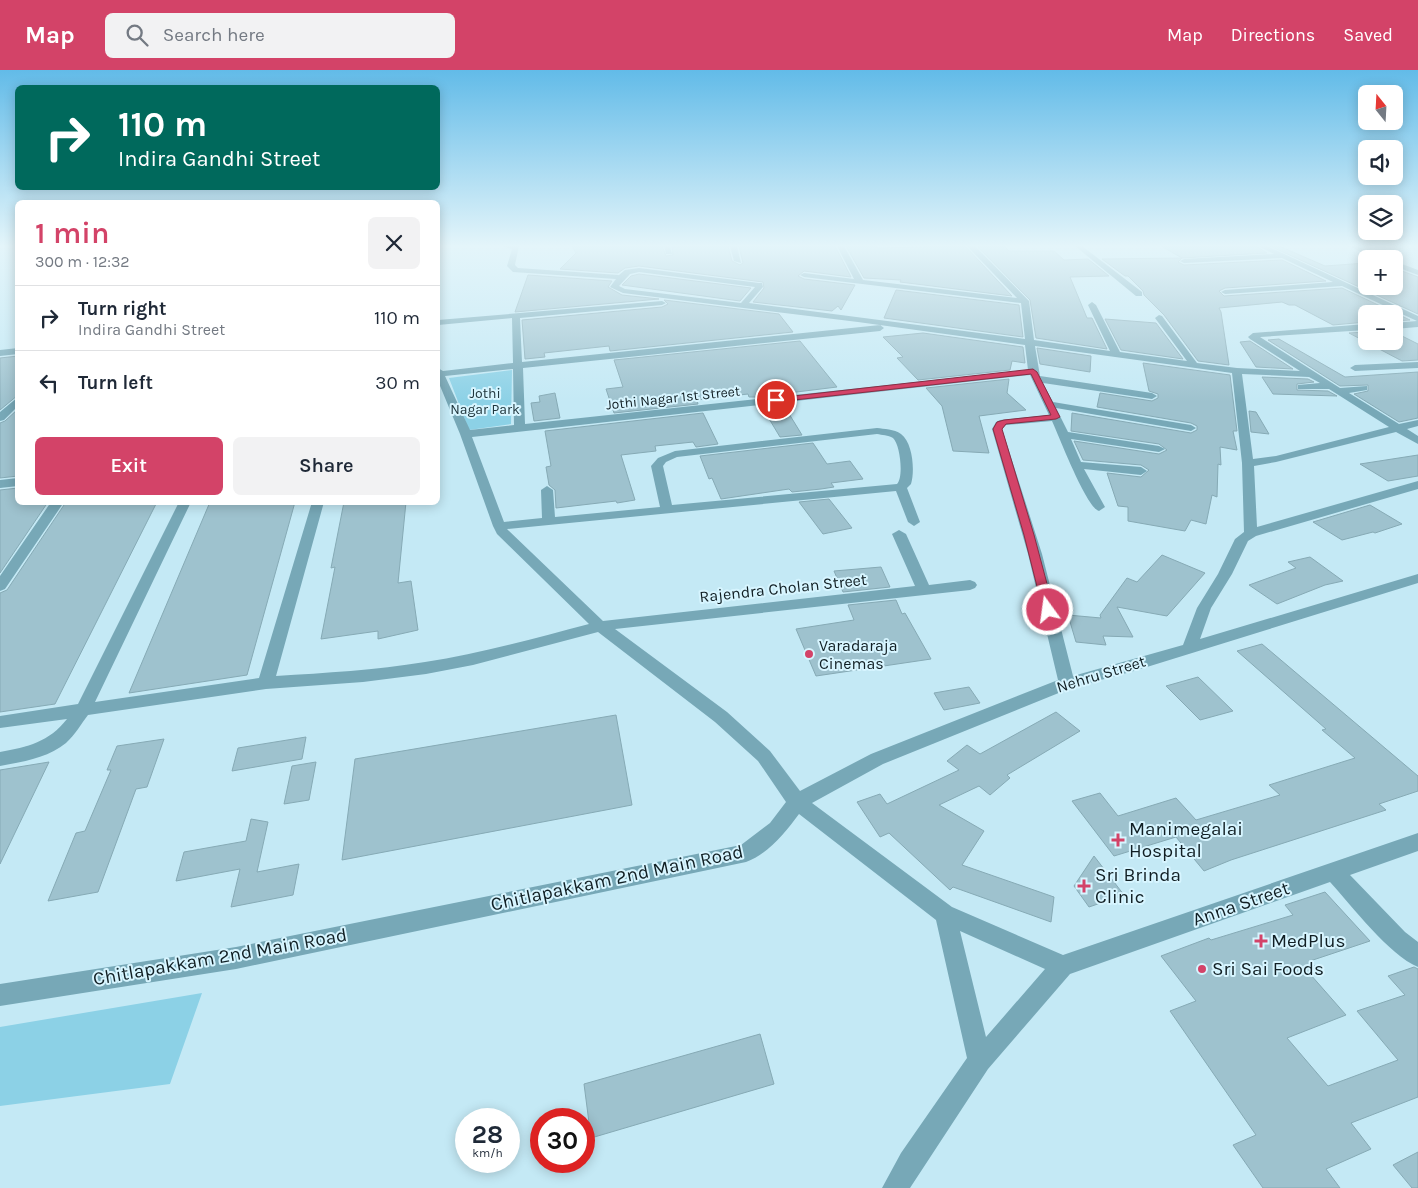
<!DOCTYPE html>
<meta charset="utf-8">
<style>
:root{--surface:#fff;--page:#f2f2f3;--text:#1f2937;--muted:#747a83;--line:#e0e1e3;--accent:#d34368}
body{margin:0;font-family:Karla,sans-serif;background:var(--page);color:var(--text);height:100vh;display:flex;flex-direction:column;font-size:19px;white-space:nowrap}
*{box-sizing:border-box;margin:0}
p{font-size:16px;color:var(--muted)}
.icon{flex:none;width:28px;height:28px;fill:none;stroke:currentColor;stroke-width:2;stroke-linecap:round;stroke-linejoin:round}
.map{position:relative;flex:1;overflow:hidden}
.details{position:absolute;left:15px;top:130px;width:425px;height:305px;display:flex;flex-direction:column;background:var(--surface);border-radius:8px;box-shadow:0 2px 12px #0003}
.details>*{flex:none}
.guide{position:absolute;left:15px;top:15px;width:425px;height:105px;border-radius:8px;box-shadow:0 2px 12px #0003;background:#00695c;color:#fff;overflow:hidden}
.needle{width:32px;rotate:342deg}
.fabs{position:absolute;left:1358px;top:15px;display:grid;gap:10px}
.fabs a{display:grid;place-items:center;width:45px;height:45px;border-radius:8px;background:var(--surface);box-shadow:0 2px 12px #0003;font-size:25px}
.speed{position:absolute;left:455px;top:1038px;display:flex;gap:10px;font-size:25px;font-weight:700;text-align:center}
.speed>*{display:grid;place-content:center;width:65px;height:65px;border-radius:50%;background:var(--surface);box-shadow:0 2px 12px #0003;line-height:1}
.speed small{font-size:12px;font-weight:400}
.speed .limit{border:8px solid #d22;background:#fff;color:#111}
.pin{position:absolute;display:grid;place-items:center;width:42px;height:42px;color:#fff;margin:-21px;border:2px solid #fff;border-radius:50%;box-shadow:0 1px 5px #0007}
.me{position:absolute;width:55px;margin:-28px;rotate:346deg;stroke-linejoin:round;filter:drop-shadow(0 0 4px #0008)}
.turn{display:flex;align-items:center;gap:18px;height:105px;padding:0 20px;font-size:22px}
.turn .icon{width:65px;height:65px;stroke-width:2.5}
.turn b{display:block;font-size:35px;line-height:42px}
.round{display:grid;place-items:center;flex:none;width:52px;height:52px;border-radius:8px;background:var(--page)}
.summary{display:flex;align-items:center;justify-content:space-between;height:85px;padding:0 20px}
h1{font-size:30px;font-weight:600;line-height:38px;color:var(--accent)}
.button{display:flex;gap:10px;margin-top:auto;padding:10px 20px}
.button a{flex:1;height:58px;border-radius:8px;background:var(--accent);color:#fff;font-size:20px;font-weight:600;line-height:58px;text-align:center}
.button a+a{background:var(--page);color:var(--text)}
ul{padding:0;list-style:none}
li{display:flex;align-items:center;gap:15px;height:65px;padding:0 20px;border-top:1px solid var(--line)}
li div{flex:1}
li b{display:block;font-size:19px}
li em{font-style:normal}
header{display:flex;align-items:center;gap:30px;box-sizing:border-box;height:70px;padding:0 25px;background:var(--accent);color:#fff}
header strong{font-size:24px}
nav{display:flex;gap:28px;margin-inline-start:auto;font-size:18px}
.search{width:350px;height:45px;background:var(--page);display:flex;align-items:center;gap:12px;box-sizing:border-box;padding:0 18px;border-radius:8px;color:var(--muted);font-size:19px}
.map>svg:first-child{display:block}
.green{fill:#8cd1e6}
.building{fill:#9ec2ce;stroke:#86aab5}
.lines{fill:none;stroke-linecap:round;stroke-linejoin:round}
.minor{fill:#77a8b7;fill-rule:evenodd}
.route{fill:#d34368;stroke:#892c44}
.poi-dot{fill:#d34368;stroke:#d7f5ff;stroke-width:2}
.labels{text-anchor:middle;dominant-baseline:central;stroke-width:4;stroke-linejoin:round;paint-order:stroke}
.far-park-label{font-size:14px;fill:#20363d;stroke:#d7f5ff}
.far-street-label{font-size:14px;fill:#111f24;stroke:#d7f5ff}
.street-label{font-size:16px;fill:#111f24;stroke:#d7f5ff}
.poi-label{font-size:16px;fill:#111f24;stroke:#d7f5ff;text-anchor:start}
.near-poi-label{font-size:19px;fill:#111f24;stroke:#d7f5ff;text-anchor:start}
.near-street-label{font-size:19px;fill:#111f24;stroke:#d7f5ff}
</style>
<header>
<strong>Map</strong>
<div class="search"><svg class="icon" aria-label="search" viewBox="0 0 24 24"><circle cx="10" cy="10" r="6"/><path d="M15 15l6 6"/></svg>Search here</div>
<nav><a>Map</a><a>Directions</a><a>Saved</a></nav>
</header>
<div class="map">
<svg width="1418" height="1118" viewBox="0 0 1418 1118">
<rect width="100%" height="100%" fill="#c4e9f5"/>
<path class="green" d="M 512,300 L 511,354 L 469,360 L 449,308 Z
M 202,923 L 170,1014 L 0,1036 L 0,957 Z"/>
<path class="building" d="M 572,176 L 662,176 L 666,186 L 673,185 L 672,177 L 728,176 L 732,191 L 740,195 L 743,193 L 739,176 L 835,176 L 851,207 L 804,201 L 798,206 L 804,209 L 855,215 L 841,240 L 838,236 L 832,241 L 753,232 L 764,218 L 763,212 L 639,196 L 625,198 L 618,203 L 560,199 L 576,183 Z
M 846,176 L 877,176 L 877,178 L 965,176 L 1012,226 L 900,212 L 901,210 L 864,208 Z
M 977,176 L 1004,176 L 1009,181 L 1054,181 L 1064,190 L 1088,189 L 1109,206 L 1070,207 L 1087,248 L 1092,248 L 1107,279 L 1036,268 L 1030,230 Z
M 1161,176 L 1256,176 L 1267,183 L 1182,188 Z
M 1270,176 L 1279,176 L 1325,196 L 1366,193 L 1366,216 L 1394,216 L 1394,198 L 1418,207 L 1418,244 Z
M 1182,188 L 1178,192 L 1184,195 L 1282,190 L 1326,211 L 1225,218 L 1219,221 L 1224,226 L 1342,218 L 1410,250 L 1394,251 L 1394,244 L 1366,244 L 1366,252 L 1333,255 L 1295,235 L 1289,235 L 1282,232 L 1219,238 L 1221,242 L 1229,295 L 1198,291 L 1164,245 L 1144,225 L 1143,221 L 1128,206 L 1125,206 L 1102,189 Z
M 639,204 L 751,218 L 740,231 L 622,215 L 631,206 Z
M 528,205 L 612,211 L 608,217 L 622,225 L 659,229 L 515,242 Z
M 896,220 L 1019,235 L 1023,267 L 884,248 Z
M 664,230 L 779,244 L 793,262 L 610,281 L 609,276 L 544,283 L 545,287 L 525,289 L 522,250 L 662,237 L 668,234 Z
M 1105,249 L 1156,253 L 1183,289 L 1121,280 Z
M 1366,262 L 1366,271 L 1394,271 L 1394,262 L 1418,274 L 1418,290 L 1402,291 L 1349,263 Z
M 923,263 L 1023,277 L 1025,293 L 1012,291 L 1010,300 L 918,310 L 897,288 L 903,287 L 883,267 Z
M 1279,269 L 1345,307 L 1418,302 L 1418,348 L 1399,352 L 1354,324 L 1368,321 L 1368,315 L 1340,316 L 1268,270 Z
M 800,271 L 837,317 L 756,327 L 749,327 L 748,324 L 697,330 L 698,334 L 614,343 L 606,319 L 623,317 L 614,290 Z
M 1250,271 L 1293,299 L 1256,297 L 1240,272 Z
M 1037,278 L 1091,286 L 1090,302 L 1040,294 Z
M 18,286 L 18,325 L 0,340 L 0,288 Z
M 1143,293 L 1230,305 L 1237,361 L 1233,361 L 1237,380 L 1220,377 L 1221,395 L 1218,394 L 1217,427 L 1212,425 L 1206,454 L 1191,450 L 1185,461 L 1128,451 L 1128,437 L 1118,436 L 1107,403 L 1141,407 L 1149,400 L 1141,395 L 1083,390 L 1074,371 L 1159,384 L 1167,380 L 1159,374 L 1071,361 L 1072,343 L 1191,363 L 1197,360 L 1197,356 L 1191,353 L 1097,337 L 1100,323 L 1152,331 L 1158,328 L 1158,324 L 1149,321 Z
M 1262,307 L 1308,309 L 1314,312 L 1297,314 L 1297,320 L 1328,321 L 1337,326 L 1273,324 Z
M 1009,309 L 1007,323 L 1026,340 L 979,346 L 989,383 L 953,381 L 942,336 L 926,318 Z
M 555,323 L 560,348 L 534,351 L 531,333 L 540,332 L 539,326 Z
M 783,334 L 802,365 L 780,367 L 762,337 Z
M 18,339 L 18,406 L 0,408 L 0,353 L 5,351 Z
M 1249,341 L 1256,342 L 1269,364 L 1251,362 Z
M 703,343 L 718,374 L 696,377 L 693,372 L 655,376 L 656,381 L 621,385 L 635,430 L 617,433 L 616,431 L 556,438 L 555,420 L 549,415 L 546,397 L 551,396 L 545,361 Z
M 813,373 L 827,394 L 850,391 L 863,409 L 831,413 L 834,417 L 821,419 L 792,422 L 789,419 L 721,429 L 712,408 L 709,409 L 700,386 Z
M 1418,385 L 1418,406 L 1388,411 L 1360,394 Z
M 18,418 L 18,432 L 48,432 L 0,503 L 0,420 Z
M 829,429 L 852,458 L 823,464 L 799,432 Z
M 66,432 L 157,432 L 55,634 L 0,642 L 0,523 L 7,520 Z
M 210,432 L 295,432 L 247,605 L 129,623 Z
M 344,432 L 406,432 L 398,513 L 411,511 L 418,560 L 378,569 L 378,561 L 321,569 L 335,497 L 331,498 Z
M 1370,435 L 1402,454 L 1375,463 L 1373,462 L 1342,470 L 1313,452 Z
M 1162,485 L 1205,503 L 1167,546 L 1117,537 L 1133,567 L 1103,566 L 1106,575 L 1076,572 L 1068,545 L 1101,548 L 1100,545 L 1127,508 L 1137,512 Z
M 1310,487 L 1343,511 L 1325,515 L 1277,534 L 1249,515 L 1296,498 L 1288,492 Z
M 881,497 L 890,517 L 843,522 L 834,501 Z
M 896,530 L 902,544 L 905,543 L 931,589 L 816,606 L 796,559 L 854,550 L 848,535 Z
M 1262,574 L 1418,706 L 1418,721 L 1379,734 L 1386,740 L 1231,790 L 1204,801 L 1176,767 L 1114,786 L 1072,731 L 1100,723 L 1118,746 L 1176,728 L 1196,750 L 1280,725 L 1269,715 L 1355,688 L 1322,660 L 1326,659 L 1237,581 Z
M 1198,607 L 1233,641 L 1200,650 L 1166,616 Z
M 969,617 L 980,633 L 944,640 L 934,623 Z
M 1056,642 L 1080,661 L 1007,705 L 1010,708 L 990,725 L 979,716 L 939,735 L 984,761 L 962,795 L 1054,827 L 1051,852 L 953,817 L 950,820 L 889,763 L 880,767 L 857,732 L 880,724 L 887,734 L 959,700 L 947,691 L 967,675 L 980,684 Z
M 616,645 L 632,735 L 342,790 L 355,689 Z
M 306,667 L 302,689 L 232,701 L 238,678 Z
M 164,669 L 147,717 L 136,719 L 98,822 L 48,831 L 76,763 L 85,761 L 111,700 L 107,700 L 117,676 Z
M 49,692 L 0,794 L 0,700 Z
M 316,692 L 309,730 L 284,734 L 292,696 Z
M 251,749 L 268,752 L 257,802 L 299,794 L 293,825 L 231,837 L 240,799 L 176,811 L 184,782 L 246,771 Z
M 1094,786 L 1124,825 L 1089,837 L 1074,816 Z
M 1325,822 L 1370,871 L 1310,891 L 1319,901 L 1310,904 L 1346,945 L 1287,968 L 1328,1016 L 1398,990 L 1357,941 L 1405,925 L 1388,906 L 1414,897 L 1418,899 L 1418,1027 L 1351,1053 L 1371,1079 L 1326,1099 L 1340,1118 L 1263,1118 L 1233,1075 L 1256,1065 L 1170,941 L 1196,931 L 1161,886 L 1209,868 L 1211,870 L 1293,845 L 1285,835 Z
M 760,964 L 774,1014 L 591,1068 L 584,1014 Z
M 1418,1082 L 1418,1118 L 1412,1118 L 1393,1095 Z"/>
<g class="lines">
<path class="minor" d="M 502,176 L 519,176 L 515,195 L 518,198 L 619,205 L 625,200 L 639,198 L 759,213 L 762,213 L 763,217 L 749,233 L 1025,269 L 1021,233 L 804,207 L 800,205 L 804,203 L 854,209 L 837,176 L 844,176 L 863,210 L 1017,228 L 967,176 L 975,176 L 1029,231 L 1034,270 L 1110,281 L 1088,235 L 1092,232 L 1096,235 L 1120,282 L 1187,291 L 1155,248 L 1159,245 L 1162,246 L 1197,293 L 1237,298 L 1300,301 L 1250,269 L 1248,267 L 1253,263 L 1366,254 L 1366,260 L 1260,267 L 1340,318 L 1367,316 L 1367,320 L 1349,323 L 1399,354 L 1418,350 L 1418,356 L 1407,359 L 1418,366 L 1418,374 L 1396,362 L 1276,392 L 1254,396 L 1257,457 L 1418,411 L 1418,419 L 1256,466 L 1248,471 L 1232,504 L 1211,538 L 1200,569 L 1418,504 L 1418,513 L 1134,601 L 1071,618 L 883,694 L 812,733 L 952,837 L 1063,885 L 1418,763 L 1418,781 L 1350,805 L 1405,862 L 1418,872 L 1418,897 C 1389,885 1352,836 1330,812 L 1070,904 L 988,999 L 910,1118 L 882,1118 L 901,1083 L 967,988 L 936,850 L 799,744 C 785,763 768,784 746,792 L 236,899 L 0,936 L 0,914 L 236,877 L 741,775 L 770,753 L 786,732 L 758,691 L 715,652 L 598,562 L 473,595 L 426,604 L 363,612 L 266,619 L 88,645 C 81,654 75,665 66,673 C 48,688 22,692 0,696 L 0,682 C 28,677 49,672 67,649 L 0,658 L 0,646 L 78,634 L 179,432 L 191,432 L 95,632 L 259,608 L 312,432 L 324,432 L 276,606 C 326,603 375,600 425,592 C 480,584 535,568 589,554 L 497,464 L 493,456 L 460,364 L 438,311 L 438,298 L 443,301 L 513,293 L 512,248 L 438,255 L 438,250 L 662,231 L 666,233 L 662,235 L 520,248 L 522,292 L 880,255 L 884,258 L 880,261 L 523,298 L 525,354 L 1028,300 L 1025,275 L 858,252 L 623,223 L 610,217 L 616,209 L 513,202 L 507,196 L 512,179 ZM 639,202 L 755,217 L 741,233 L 625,219 L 619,216 L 630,204 ZM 1035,276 L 1232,303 L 1242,393 L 1244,462 L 1235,469 L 1218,504 L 1197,538 L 1183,575 L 1073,606 L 1042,484 L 1002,359 L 1006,355 L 1052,351 C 1059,366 1086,437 1099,441 L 1105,437 L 1084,399 L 1141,405 L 1147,401 L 1141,397 L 1081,392 L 1071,369 L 1159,382 L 1165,379 L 1159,376 L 1068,362 L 1056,338 L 1191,361 L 1196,358 L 1191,355 L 1053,332 L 1043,313 L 1152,329 L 1157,326 L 1152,323 L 1040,306 ZM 513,299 L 514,355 L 470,360 L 445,306 ZM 1242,304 L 1309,307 L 1320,313 L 1298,315 L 1298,319 L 1329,319 L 1389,357 L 1276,386 L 1253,389 ZM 1030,305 L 1049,345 L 1000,350 L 996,352 L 992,359 L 1028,484 L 1058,610 L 871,684 L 800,721 L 770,681 L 727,642 L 615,559 L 970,520 L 975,518 L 977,515 L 975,512 L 970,510 L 929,515 L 906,464 L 899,460 L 892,464 L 915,516 L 603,551 L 507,459 L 896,421 L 908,452 L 914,456 L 920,452 L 907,418 L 911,414 C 915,401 913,373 901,364 C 894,359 884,359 877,358 L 675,381 L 658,388 L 651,396 L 660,437 L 555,447 L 553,420 L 547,416 L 541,420 L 542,448 L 504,452 L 472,367 ZM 877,364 C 882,365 888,365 893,368 C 900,374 904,407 897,414 L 672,435 L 663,396 L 666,392 L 677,387 ZM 960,861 L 1045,899 L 986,967 Z
M 664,176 L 670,176 L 672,184 L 666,184 Z
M 730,176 L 737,176 L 741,193 L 734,191 Z
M 1075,176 L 1082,176 L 1142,222 L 1142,226 L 1136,226 Z
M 1258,176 L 1267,176 L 1418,246 L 1418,257 L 1394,259 L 1394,253 L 1417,251 L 1342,216 L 1225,224 L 1221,222 L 1225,220 L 1333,212 L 1282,188 L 1184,193 L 1180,191 L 1184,189 L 1274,184 Z
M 1348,176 L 1357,176 L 1388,189 L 1377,189 Z
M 1394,191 L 1418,200 L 1418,205 L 1394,196 Z
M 18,278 L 18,284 L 0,286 L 0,280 Z
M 1418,292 L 1418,298 L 1355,301 L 1350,298 L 1355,295 Z
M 18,327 L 18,336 L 4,350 L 0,351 L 0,342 Z
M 18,408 L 18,416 L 0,418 L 0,410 Z
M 51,432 L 64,432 L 5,519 L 0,521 L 0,506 Z"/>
</g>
<linearGradient id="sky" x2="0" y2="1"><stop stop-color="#62bbe8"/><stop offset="0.53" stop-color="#e4f5fa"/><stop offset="1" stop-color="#e4f5fa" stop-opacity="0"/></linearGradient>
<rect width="1418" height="332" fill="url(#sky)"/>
<path class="route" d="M 1033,299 L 1037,302 L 1060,347 L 1056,349 L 1006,354 L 1002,359 L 1034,465 L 1054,540 L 1048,543 L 1043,540 L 1024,465 L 993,359 L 997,352 L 1004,350 L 1051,345 L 1031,304 L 776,332 L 772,330 L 776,328 Z"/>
<g class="poi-dot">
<circle cx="809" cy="584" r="5"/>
<path d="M1115.5 762.5h5v5h5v5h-5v5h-5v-5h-5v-5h5z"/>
<path d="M1081.5 808.5h5v5h5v5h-5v5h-5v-5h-5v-5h5z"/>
<path d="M1258.5 863.5h5v5h5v5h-5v5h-5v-5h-5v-5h5z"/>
<circle cx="1202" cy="899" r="5"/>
</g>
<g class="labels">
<g class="far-park-label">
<text x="485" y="323">Jothi<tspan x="485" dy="16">Nagar Park</tspan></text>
</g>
<g class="far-street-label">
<text transform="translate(673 328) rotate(-6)">Jothi Nagar 1st Street</text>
</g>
<g class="street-label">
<text transform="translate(783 518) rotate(-6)">Rajendra Cholan Street</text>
<text transform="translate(1101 604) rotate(-17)">Nehru Street</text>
</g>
<g class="poi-label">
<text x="819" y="575">Varadaraja<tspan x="819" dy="18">Cinemas</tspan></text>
</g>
<g class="near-poi-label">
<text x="1129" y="759">Manimegalai<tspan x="1129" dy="22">Hospital</tspan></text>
<text x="1095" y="805">Sri Brinda<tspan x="1095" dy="22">Clinic</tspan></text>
<text x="1271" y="871">MedPlus</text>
<text x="1212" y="899">Sri Sai Foods</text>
</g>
<g class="near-street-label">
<text transform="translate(617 808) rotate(-12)">Chitlapakkam 2nd Main Road</text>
<text transform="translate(1241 834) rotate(-19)">Anna Street</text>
<text transform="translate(220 887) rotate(-10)">Chitlapakkam 2nd Main Road</text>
</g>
</g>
</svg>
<div class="fabs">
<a><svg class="needle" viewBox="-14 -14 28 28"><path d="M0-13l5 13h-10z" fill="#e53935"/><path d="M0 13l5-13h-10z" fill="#747a83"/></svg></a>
<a><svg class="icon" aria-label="sound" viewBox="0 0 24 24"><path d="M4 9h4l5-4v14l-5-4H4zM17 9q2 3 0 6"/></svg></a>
<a><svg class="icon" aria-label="layers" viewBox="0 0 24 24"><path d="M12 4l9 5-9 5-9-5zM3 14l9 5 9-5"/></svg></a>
<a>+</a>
<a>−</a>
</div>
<div class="speed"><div>28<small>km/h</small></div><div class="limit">30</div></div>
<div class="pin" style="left:776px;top:330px;background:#d93025"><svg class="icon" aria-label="arrive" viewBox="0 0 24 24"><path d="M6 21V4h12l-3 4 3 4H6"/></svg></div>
<svg class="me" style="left:1048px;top:540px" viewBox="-20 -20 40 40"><circle r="17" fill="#d34368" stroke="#fff" stroke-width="3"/><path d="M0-11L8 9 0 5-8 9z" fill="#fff"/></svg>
<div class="guide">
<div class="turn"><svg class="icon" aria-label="right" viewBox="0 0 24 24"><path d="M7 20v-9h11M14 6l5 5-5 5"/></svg><div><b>110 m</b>Indira Gandhi Street</div></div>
</div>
<section class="details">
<div class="summary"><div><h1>1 min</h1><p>300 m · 12:32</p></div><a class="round"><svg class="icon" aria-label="close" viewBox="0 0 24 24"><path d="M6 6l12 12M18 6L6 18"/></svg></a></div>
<ul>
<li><svg class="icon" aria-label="right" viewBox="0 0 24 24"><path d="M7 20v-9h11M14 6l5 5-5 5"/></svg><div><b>Turn right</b><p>Indira Gandhi Street</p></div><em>110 m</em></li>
<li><svg class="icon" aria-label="left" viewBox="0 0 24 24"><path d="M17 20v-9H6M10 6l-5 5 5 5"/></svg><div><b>Turn left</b></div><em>30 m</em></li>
</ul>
<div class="button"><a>Exit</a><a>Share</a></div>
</section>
</div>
